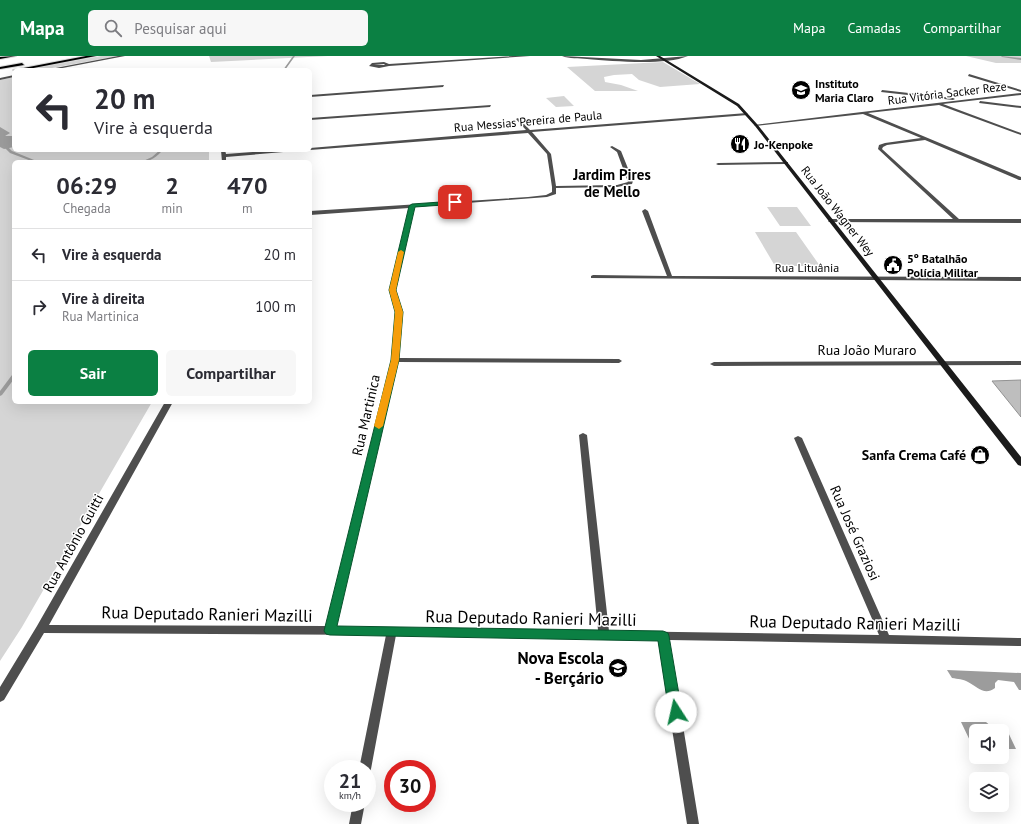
<!DOCTYPE html>
<html lang="pt">
<meta charset="utf-8">
<style>
:root{--surface:#fff;--page:#f7f7f7;--text:#2b2b33;--muted:#7c7c81;--line:#e1e1e2;--accent:#0b8043}
body{margin:0;font-family:"PT Sans",sans-serif;background:var(--page);color:var(--text);height:100vh;display:flex;flex-direction:column;font-size:15px;white-space:nowrap}
*{box-sizing:border-box;margin:0}
p{font-size:13px;color:var(--muted)}
.icon{flex:none;width:22px;height:22px;fill:none;stroke:currentColor;stroke-width:2;stroke-linecap:round;stroke-linejoin:round}
.map{position:relative;flex:1;overflow:hidden}
.panel{position:absolute;left:12px;top:104px;width:300px;height:244px;display:flex;flex-direction:column;background:var(--surface);border-radius:6px;box-shadow:0 4px 16px #0002}
.panel>*{flex:none}
.banner{position:absolute;left:12px;top:12px;width:300px;height:84px;border-radius:6px;box-shadow:0 4px 16px #0002;background:#fff;color:var(--text);overflow:hidden}
.controls{position:absolute;left:969px;top:668px;display:grid;gap:8px}
.controls a{display:grid;place-items:center;width:40px;height:40px;border-radius:6px;background:var(--surface);box-shadow:0 4px 16px #0002;font-size:20px}
.speed{position:absolute;left:324px;top:704px;display:flex;gap:8px;font-size:20px;font-weight:700;text-align:center}
.speed>*{display:grid;place-content:center;width:52px;height:52px;border-radius:50%;background:var(--surface);box-shadow:0 4px 16px #0002;line-height:1}
.speed small{font-size:10px;font-weight:400}
.speed .limit{border:6px solid #d22;background:#fff;color:#111}
.pin{position:absolute;display:grid;place-items:center;width:34px;height:34px;color:#fff;margin:-17px;border-radius:8px;box-shadow:0 2px 6px #0006}
.me{position:absolute;width:44px;margin:-22px;rotate:350deg;stroke-linejoin:round;filter:drop-shadow(0 0 3px #0008)}
.turn{display:flex;align-items:center;gap:14px;height:84px;padding:0 16px;font-size:18px}
.turn .icon{width:52px;height:52px;stroke-width:2.5}
.turn b{display:block;font-size:28px;line-height:34px}
.eta{display:flex;justify-content:space-evenly;align-items:center;height:68px;text-align:center}
.eta b{font-size:24px;font-weight:800;line-height:28px}
.button{display:flex;gap:8px;margin-top:auto;padding:8px 16px}
.button a{flex:1;height:46px;border-radius:6px;background:var(--accent);color:#fff;font-size:16px;font-weight:800;line-height:46px;text-align:center}
.button a+a{background:var(--page);color:var(--text)}
ul{padding:0;list-style:none}
li{display:flex;align-items:center;gap:12px;height:52px;padding:0 16px;border-top:1px solid var(--line)}
li div{flex:1}
li b{display:block;font-size:15px}
li em{font-style:normal}
header{display:flex;align-items:center;gap:24px;box-sizing:border-box;height:56px;padding:0 20px;background:var(--accent);color:#fff}
header strong{font-size:19px}
nav{display:flex;gap:22px;margin-inline-start:auto;font-size:14px}
.search{width:280px;height:36px;background:var(--page);display:flex;align-items:center;gap:10px;box-sizing:border-box;padding:0 14px;border-radius:6px;color:var(--muted);font-size:15px}
.map>svg:first-child{display:block}
.green{fill:#d5d5d5}
.water{fill:#9c9c9c}
.lines{fill:none;stroke-linecap:round;stroke-linejoin:round}
.stream{fill:#9c9c9c;fill-rule:evenodd}
.building{fill:#bebebe;stroke:#929292}
.highway-casing{stroke:#dbdbdb;stroke-width:2}
.street{fill:#4e4e4e;fill-rule:evenodd}
.secondary{fill:#1b1b1b;fill-rule:evenodd}
.highway{fill:#000;fill-rule:evenodd}
.route{fill:#0b8043;stroke:#07532c}
.slow{fill:#f59e0b}
.labels{text-anchor:middle;dominant-baseline:central;stroke-width:3;stroke-linejoin:round;paint-order:stroke}
.far-poi-label{font-size:12px;font-weight:bold;fill:#000;stroke:#fff;text-anchor:start}
.far-street-label{font-size:12px;fill:#000;stroke:#fff}
.street-label{font-size:14px;fill:#000;stroke:#fff}
.poi-label{font-size:14px;font-weight:bold;fill:#000;stroke:#fff;text-anchor:end}
.far-district-label{font-size:15px;font-weight:bold;fill:#000;stroke:#fff}
.near-street-label{font-size:17px;fill:#000;stroke:#fff}
.near-poi-label{font-size:17px;font-weight:bold;fill:#000;stroke:#fff;text-anchor:end}
</style>
<header>
<strong>Mapa</strong>
<div class="search"><svg class="icon" aria-label="search" viewBox="0 0 24 24"><circle cx="10" cy="10" r="6"/><path d="M15 15l6 6"/></svg>Pesquisar aqui</div>
<nav><a>Mapa</a><a>Camadas</a><a>Compartilhar</a></nav>
</header>
<div class="map">
<svg width="1021" height="768" viewBox="0 0 1021 768">
<rect width="100%" height="100%" fill="#fff"/>
<path class="green" d="M 101,0 L 118,0 L 41,14 L 22,14 Z
M 209,0 L 328,0 L 211,6 Z
M 966,0 L 1021,0 L 1021,7 L 996,7 Z
M 663,6 L 700,28 L 660,31 L 639,24 L 632,18 L 614,19 L 604,21 L 605,26 L 621,29 L 638,35 L 595,35 L 567,11 Z
M 14,21 L 14,94 L 209,94 L 209,106 L 14,106 L 14,346 L 152,346 L 22,571 L 0,605 L 0,24 Z
M 564,40 L 574,50 L 556,51 L 546,42 Z
M 767,151 L 797,151 L 811,170 L 780,170 Z
M 755,176 L 796,176 L 820,210 L 775,210 Z"/>
<path class="water" d="M 0,71 L 10,77 L 5,80 L 13,80 L 14,91 L 4,93 L 0,91 Z
M 947,614 L 1021,617 L 1021,634 L 1019,634 L 1014,626 L 998,624 L 995,627 L 995,632 C 984,640 978,631 968,626 C 963,623 958,623 952,622 Z
M 961,666 L 986,666 L 992,671 L 1007,674 L 1016,693 L 1002,693 L 1002,675 L 976,675 L 976,693 L 974,693 Z"/>
<g class="lines">
<path class="stream" d="M 293,0 L 295,0 L 285,14 L 283,14 Z
M 1001,0 L 1021,2 L 1021,4 L 1002,1 Z
M 3,88 L 5,88 L 12,95 L 39,106 L 34,106 L 10,97 L 3,90 Z
M 160,94 L 163,94 C 157,100 151,106 141,106 L 152,101 Z
M 12,319 L 14,319 L 14,323 L 2,339 L 0,340 L 0,335 Z"/>
</g>
<path class="building" d="M 1021,324 L 1021,361 L 992,325 Z"/>
<g class="lines">
<defs>
<path id="highway" d="M 16,0 L 0,3 L 0,1 Z
M 86,0 L 96,0 L 23,14 L 14,14 L 14,15 L 13,14 Z
M 22,7 L 24,9 L 0,13 L 0,11 Z"/>
</defs>
<use href="#highway" class="highway-casing"/>
<path class="street" d="M 118,0 L 125,0 L 52,14 L 45,14 Z
M 513,0 L 530,0 L 389,10 L 379,12 L 369,10 L 372,7 L 384,6 L 389,8 ZM 384,8 L 385,9 L 373,9 L 374,9 Z
M 562,0 L 641,4 L 688,0 C 664,10 613,5 587,3 C 579,2 569,3 562,0 Z
M 969,18 L 1021,34 L 1021,36 L 968,20 Z
M 14,19 L 14,21 L 0,24 L 0,22 Z
M 444,29 L 443,31 L 310,41 L 310,39 Z
M 882,34 L 953,42 L 955,43 L 953,44 L 881,36 Z
M 1021,37 L 1021,39 L 943,48 L 1021,77 L 1021,79 L 939,49 L 868,57 L 1021,121 L 1021,124 L 1019,124 L 925,84 L 887,89 L 883,91 L 882,93 L 959,163 L 1021,163 L 1021,167 L 829,166 L 828,165 L 831,163 L 953,163 L 878,93 L 879,89 L 885,87 L 921,82 L 863,58 L 756,70 L 754,69 Z
M 980,45 L 1021,50 L 1021,52 L 979,47 Z
M 491,49 L 490,51 L 310,64 L 310,62 Z
M 747,57 L 748,59 L 532,76 L 551,98 L 556,130 L 617,129 L 628,126 L 617,96 L 610,91 L 612,90 L 621,95 L 633,125 L 632,128 L 617,131 L 556,132 L 556,138 L 547,141 L 414,151 L 396,234 L 402,256 L 399,302 L 619,303 L 622,305 L 619,307 L 398,306 L 336,571 L 598,574 L 579,379 L 583,377 L 587,379 L 609,575 L 879,579 L 794,382 L 798,380 L 802,382 L 889,579 L 1021,582 L 1021,590 L 669,584 L 699,768 L 687,768 L 658,584 L 396,579 L 371,713 L 369,717 L 367,718 L 367,713 L 359,713 L 386,579 L 44,577 L 4,644 L 0,646 L 0,631 L 37,570 L 165,346 L 173,346 L 49,569 L 326,570 L 392,304 L 396,256 L 390,234 L 409,152 L 310,159 L 310,155 L 528,141 L 546,139 L 552,136 L 552,131 L 547,98 L 528,77 L 310,94 L 309,94 L 310,94 L 310,92 L 526,74 L 516,63 L 518,62 L 530,74 Z
M 221,94 L 225,94 L 226,98 L 279,94 L 297,94 L 295,95 L 226,101 L 226,106 L 222,106 Z
M 788,106 L 788,107 L 786,108 L 718,109 L 716,108 L 718,107 Z
M 645,153 L 648,155 L 672,220 L 1021,221 L 1021,225 L 591,222 L 591,220 L 593,219 L 667,220 L 642,155 Z
M 1021,305 L 1021,309 L 714,310 L 710,308 L 714,306 Z
M 353,747 L 365,747 L 361,768 L 349,768 Z"/>
<path class="secondary" d="M 656,0 L 660,0 L 739,48 L 757,68 L 1021,401 L 1021,410 L 1018,409 L 755,70 L 737,50 Z"/>
<use href="#highway" class="highway"/>
</g>
<path class="route" d="M 455,145 L 458,146 L 457,148 L 415,151 L 396,234 L 403,256 L 399,304 L 337,570 L 663,575 L 668,577 L 669,580 L 682,656 L 680,660 L 676,662 L 671,660 L 669,656 L 658,585 L 330,579 L 326,578 L 324,575 L 391,304 L 395,256 L 389,234 L 409,150 L 412,148 Z"/>
<path class="slow" d="M 401,194 L 404,196 L 396,234 L 403,256 L 399,304 L 383,370 L 379,373 L 374,370 L 391,304 L 395,256 L 389,234 L 398,196 Z"/>
<defs>
<symbol id="school-disc" viewBox="-11 -11 22 22"><circle r="9.5" fill="#000" stroke="#fff"/><path d="M0-5L7-2L0 1L-7-2ZM-4 1L0 2.5L4 1V4Q0 6-4 4Z" fill="#fff"/></symbol>
<symbol id="restaurant-disc" viewBox="-11 -11 22 22"><circle r="9.5" fill="#000" stroke="#fff"/><path d="M-5-6h1v4h1v-4h1v4h1v-4h1v5L-1.5 .5V6h-2V.5L-5-1ZM5-6V6H3V1.5H1.5Q1.5-4 5-6Z" fill="#fff"/></symbol>
<symbol id="civic-disc" viewBox="-11 -11 22 22"><circle r="9.5" fill="#000" stroke="#fff"/><path d="M-.6-6.5H3V-4.5H.6V-3L4-1V1h2V6H-6V1h2V-1L-.6-3ZM-1.2 2.5V6h2.4V2.5Z" fill="#fff"/></symbol>
<symbol id="shop-disc" viewBox="-11 -11 22 22"><circle r="9.5" fill="#000" stroke="#fff"/><path d="M-5-2.5h2.3a2.7 3.5 0 0 1 5.4 0H5L5.5 6h-11ZM-1.5-2.5h3a1.5 2.3 0 0 0-3 0Z" fill="#fff"/></symbol>
</defs>
<g fill-rule="evenodd">
<use href="#school-disc" x="790" y="23" width="22" height="22"/>
<use href="#restaurant-disc" x="729" y="77" width="22" height="22"/>
<use href="#civic-disc" x="882" y="198" width="22" height="22"/>
<use href="#shop-disc" x="969" y="388" width="22" height="22"/>
<use href="#school-disc" x="607" y="601" width="22" height="22"/>
</g>
<g class="labels">
<g class="far-poi-label">
<text x="815" y="27">Instituto<tspan x="815" dy="14">Maria Claro</tspan></text>
<text x="754" y="88">Jo-Kenpoke</text>
<text x="907" y="202">5º Batalhão<tspan x="907" dy="14">Polícia Militar</tspan></text>
</g>
<g class="far-street-label">
<text transform="translate(947 37) rotate(-7)">Rua Vitória Sacker Reze</text>
<text transform="translate(528 65) rotate(-5)">Rua Messias Pereira de Paula</text>
<text transform="translate(838 155) rotate(52)">Rua João Wagner Wey</text>
<text x="807" y="211">Rua Lituânia</text>
</g>
<g class="street-label">
<text x="867" y="294">Rua João Muraro</text>
<text transform="translate(366 359) rotate(-77)">Rua Martinica</text>
<text transform="translate(855 477) rotate(66)">Rua José Graziosi</text>
<text transform="translate(73 487) rotate(-61)">Rua Antônio Guitti</text>
</g>
<g class="poi-label">
<text x="966" y="399">Sanfa Crema Café</text>
</g>
<g class="far-district-label">
<text x="612" y="118">Jardim Pires<tspan x="612" dy="17">de Mello</tspan></text>
</g>
<g class="near-street-label">
<text transform="translate(207 558) rotate(1)">Rua Deputado Ranieri Mazilli</text>
<text transform="translate(531 562) rotate(1)">Rua Deputado Ranieri Mazilli</text>
<text transform="translate(855 567) rotate(1)">Rua Deputado Ranieri Mazilli</text>
</g>
<g class="near-poi-label">
<text x="604" y="602">Nova Escola<tspan x="604" dy="20">- Berçário</tspan></text>
</g>
</g>
</svg>
<div class="controls">
<a><svg class="icon" aria-label="sound" viewBox="0 0 24 24"><path d="M4 9h4l5-4v14l-5-4H4zM17 9q2 3 0 6"/></svg></a>
<a><svg class="icon" aria-label="layers" viewBox="0 0 24 24"><path d="M12 4l9 5-9 5-9-5zM3 14l9 5 9-5"/></svg></a>
</div>
<div class="speed"><div>21<small>km/h</small></div><div class="limit">30</div></div>
<div class="pin" style="left:455px;top:146px;background:#d93025"><svg class="icon" aria-label="arrive" viewBox="0 0 24 24"><path d="M6 21V4h12l-3 4 3 4H6"/></svg></div>
<svg class="me" style="left:676px;top:656px" viewBox="-20 -20 40 40"><circle r="19" fill="#fff"/><path d="M0-13L10 11 0 6-10 11z" fill="#0b8043"/></svg>
<div class="banner">
<div class="turn"><svg class="icon" aria-label="left" viewBox="0 0 24 24"><path d="M17 20v-9H6M10 6l-5 5 5 5"/></svg><div><b>20 m</b>Vire à esquerda</div></div>
</div>
<section class="panel">
<div class="eta">
<div><b>06:29</b><p>Chegada</p></div>
<div><b>2</b><p>min</p></div>
<div><b>470</b><p>m</p></div>
</div>
<ul>
<li><svg class="icon" aria-label="left" viewBox="0 0 24 24"><path d="M17 20v-9H6M10 6l-5 5 5 5"/></svg><div><b>Vire à esquerda</b></div><em>20 m</em></li>
<li><svg class="icon" aria-label="right" viewBox="0 0 24 24"><path d="M7 20v-9h11M14 6l5 5-5 5"/></svg><div><b>Vire à direita</b><p>Rua Martinica</p></div><em>100 m</em></li>
</ul>
<div class="button"><a>Sair</a><a>Compartilhar</a></div>
</section>
</div>
